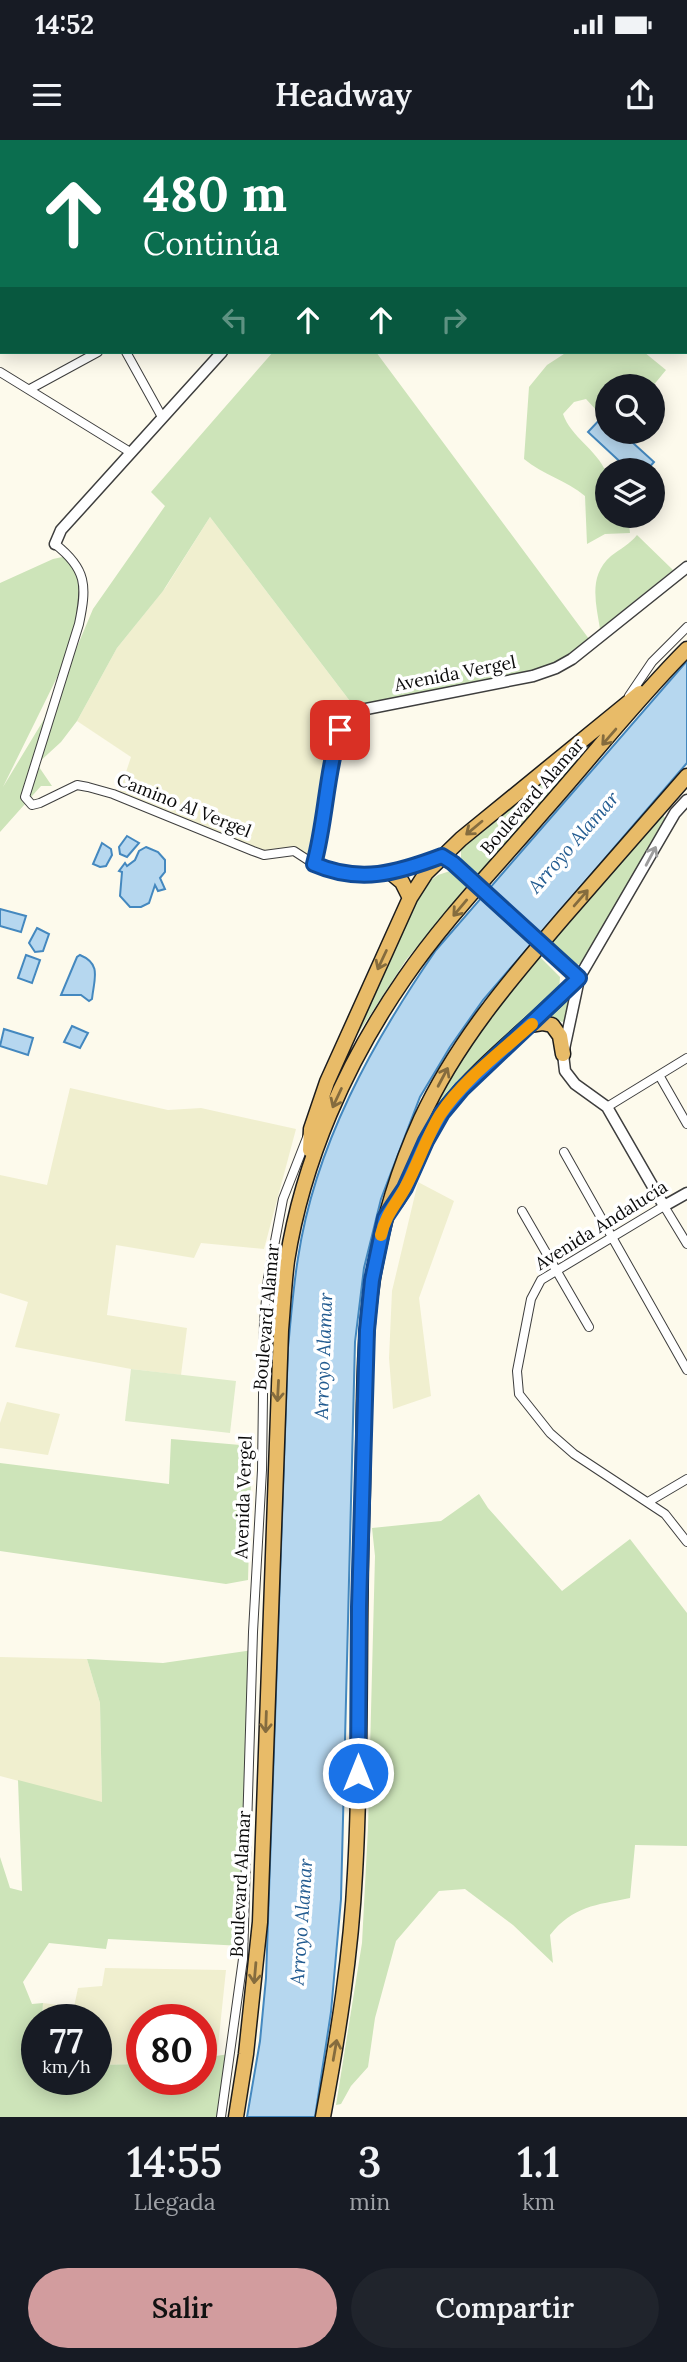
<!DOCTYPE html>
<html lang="es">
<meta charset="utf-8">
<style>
:root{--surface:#171b24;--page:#20242c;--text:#f1f3f6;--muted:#9ea1a6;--accent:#d29c9e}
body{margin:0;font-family:Lora,serif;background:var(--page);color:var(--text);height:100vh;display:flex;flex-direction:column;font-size:26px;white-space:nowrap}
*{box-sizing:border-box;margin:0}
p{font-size:23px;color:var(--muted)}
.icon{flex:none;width:38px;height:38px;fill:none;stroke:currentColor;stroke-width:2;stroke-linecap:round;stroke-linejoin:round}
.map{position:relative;height:1977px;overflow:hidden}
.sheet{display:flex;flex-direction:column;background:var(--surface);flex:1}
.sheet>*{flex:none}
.hud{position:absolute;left:0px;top:0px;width:688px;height:214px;box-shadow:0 4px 18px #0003;background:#0b6e4f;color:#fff;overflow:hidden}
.tools{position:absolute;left:595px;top:234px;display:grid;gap:14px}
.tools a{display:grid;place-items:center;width:70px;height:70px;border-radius:50%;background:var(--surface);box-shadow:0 4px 18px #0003;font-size:35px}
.speed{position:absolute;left:21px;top:1864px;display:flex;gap:14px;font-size:35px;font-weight:700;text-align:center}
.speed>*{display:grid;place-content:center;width:91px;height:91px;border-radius:50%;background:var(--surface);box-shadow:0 4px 18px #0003;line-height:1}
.speed small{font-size:18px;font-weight:400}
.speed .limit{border:10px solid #d22;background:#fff;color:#111}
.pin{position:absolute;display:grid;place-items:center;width:60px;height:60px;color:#fff;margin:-30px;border-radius:14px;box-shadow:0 4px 10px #0006}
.me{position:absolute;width:77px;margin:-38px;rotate:0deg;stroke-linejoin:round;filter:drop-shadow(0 0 5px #0008)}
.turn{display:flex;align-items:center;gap:24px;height:147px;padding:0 28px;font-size:32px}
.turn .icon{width:91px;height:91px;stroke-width:2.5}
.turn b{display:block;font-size:49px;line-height:60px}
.lanes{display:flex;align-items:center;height:66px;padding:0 28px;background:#0003;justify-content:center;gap:35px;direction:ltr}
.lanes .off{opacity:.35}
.eta{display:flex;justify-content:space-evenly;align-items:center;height:119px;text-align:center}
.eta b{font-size:42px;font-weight:600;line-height:49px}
.button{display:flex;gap:14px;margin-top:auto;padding:14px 28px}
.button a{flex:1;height:80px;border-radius:42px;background:var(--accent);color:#111;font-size:28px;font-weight:600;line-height:80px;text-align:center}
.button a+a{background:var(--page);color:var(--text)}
.status{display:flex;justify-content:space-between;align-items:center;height:49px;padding:0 35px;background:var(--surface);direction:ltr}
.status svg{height:19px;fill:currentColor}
header{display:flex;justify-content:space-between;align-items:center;height:91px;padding:0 28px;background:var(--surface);font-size:32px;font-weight:600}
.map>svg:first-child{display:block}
.farmland{fill:#f0efcf}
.green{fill:#cde4b9}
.pitch{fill:#dfecca}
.water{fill:#b6d7ef;stroke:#4488bf;stroke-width:2}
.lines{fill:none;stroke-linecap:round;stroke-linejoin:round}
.minor-casing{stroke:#3e3e3e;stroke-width:10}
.tertiary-casing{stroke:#3e3e3e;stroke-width:13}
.trunk-casing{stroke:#1c1c1c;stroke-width:17}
.minor{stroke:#fff;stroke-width:8}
.tertiary{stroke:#fff;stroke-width:10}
.trunk{stroke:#e8bb68;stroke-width:14}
.tertiary-bridge-casing{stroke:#3e3e3e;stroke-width:13;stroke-linecap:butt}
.tertiary-bridge{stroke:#fff;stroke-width:10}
.oneway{stroke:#856c3e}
.oneway2{stroke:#9d9d9d}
.route-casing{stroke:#114b97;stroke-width:18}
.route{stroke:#1a73e8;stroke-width:12}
.slow{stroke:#f59e0b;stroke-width:12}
.labels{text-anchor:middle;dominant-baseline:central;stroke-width:7;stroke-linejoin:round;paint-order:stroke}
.street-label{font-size:18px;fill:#0b0b0b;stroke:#fff}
.water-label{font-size:19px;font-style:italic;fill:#225b90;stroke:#fff}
</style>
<div class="status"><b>14:52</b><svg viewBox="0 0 49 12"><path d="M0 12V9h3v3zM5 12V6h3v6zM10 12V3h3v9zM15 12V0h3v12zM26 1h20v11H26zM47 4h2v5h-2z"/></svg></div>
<header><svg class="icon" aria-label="menu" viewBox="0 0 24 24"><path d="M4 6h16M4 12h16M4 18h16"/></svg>Headway<svg class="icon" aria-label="share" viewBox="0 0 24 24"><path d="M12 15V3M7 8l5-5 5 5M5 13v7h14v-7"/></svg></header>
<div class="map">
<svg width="687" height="1977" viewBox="0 0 687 1977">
<rect width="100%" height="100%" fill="#fdfaec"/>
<path class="farmland" d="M 210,377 L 359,573 L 338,590 L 314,724 L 301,714 L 264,715 L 118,656 L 131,617 L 77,581 L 117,508 L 166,447 Z
M 70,948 L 168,970 L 201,968 L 296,989 L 264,1109 L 201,1103 L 194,1118 L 116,1105 L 107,1175 L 187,1188 L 181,1235 L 131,1229 L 15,1207 L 28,1162 L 0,1153 L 0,1035 L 47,1045 Z
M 418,1042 L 454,1061 L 419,1158 L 431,1256 L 393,1269 L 389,1218 L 392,1151 Z
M 7,1262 L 60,1274 L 48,1315 L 0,1308 L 0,1283 Z
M 0,1517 L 87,1519 L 100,1563 L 102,1663 L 0,1636 Z
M 105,1828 L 226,1830 L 217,1916 L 201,1918 L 201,1880 L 142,1880 L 142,1924 L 96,1925 L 96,1880 L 42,1880 L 43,1863 L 74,1867 L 78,1848 L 102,1846 Z"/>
<path class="green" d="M 273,212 L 376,212 L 592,503 L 536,536 L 359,573 L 210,377 L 163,451 L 117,508 L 77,581 L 61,602 L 37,624 L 52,646 L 41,646 L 0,692 L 0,443 L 53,419 L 67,416 L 75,426 L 84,455 L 71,509 L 3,647 L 52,566 L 93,469 L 165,366 L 151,352 Z
M 567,212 L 644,212 L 666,230 L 652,247 L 607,247 L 607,261 L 598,272 L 586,259 L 574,262 L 563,274 C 571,297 596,309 606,332 C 611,343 607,364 607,376 L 628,376 L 630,393 L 605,394 L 587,404 L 585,356 C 566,340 543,335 524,319 L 529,247 L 547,225 Z
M 637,395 L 673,430 L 600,489 C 596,463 588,436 611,416 C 620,409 630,404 637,395 Z
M 624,573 L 479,735 L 461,719 L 461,707 Z
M 663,675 L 665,678 L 648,713 L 582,824 L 573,825 L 549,804 Z
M 450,731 L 466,747 L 406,820 L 352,903 L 410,771 L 427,743 L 438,735 Z
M 538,815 L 560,837 L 559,851 L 458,948 L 405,1030 L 422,988 L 474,895 Z
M 566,860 L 568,862 L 565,881 L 562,882 L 550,875 Z
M 171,1299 L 252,1306 L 248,1440 L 226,1444 L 0,1411 L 0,1323 L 169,1344 Z
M 479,1354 L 488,1368 L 562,1451 L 630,1399 L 687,1473 L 687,1706 L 635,1705 L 630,1758 C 596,1765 573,1766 550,1795 L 553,1823 L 513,1785 L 465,1749 L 439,1751 L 396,1801 L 375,1878 L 368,1927 L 351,1946 L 341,1964 L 336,1965 L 362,1803 L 368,1688 L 375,1416 L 372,1388 L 441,1381 Z
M 253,1510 L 243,1806 L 108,1799 L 106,1809 L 49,1803 L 23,1842 L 32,1864 L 43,1863 L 42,1879 L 37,1880 L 37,1939 L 96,1939 L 96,1925 L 142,1924 L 142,1939 L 201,1939 L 201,1918 L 230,1914 L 221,1977 L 0,1977 L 0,1717 L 10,1748 L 22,1751 L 18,1640 L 102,1662 L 100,1563 L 87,1519 L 163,1523 Z"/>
<path class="pitch" d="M 131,1229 L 236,1241 L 230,1293 L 125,1281 Z"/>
<path class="water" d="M 603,276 L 607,279 L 607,292 L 621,292 L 654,322 L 646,331 L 630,331 L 588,292 Z
M 687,521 L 687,623 L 483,860 L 450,907 L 420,957 L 381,1059 L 364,1128 L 355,1202 L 341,1759 L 331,1872 L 315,1977 L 247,1977 L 260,1901 L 266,1838 L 288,1208 C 291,1178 293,1148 298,1118 C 315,1005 372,903 436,810 Z
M 127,696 L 139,703 L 127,717 L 120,714 L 119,707 Z
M 102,703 L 111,709 L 112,715 L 106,726 L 100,727 L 93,724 Z
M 146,707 L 158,712 L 165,720 L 165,732 L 160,738 L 165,749 L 158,751 L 155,745 L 149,763 L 141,767 L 130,767 L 120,756 L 122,732 L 119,731 L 125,723 L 127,726 L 135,720 L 139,711 Z
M 0,769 L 26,776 L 21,792 L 0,786 Z
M 37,788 L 49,794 L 43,811 L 35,812 L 29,803 Z
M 26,815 L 40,820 L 32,843 L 18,838 Z
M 80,815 C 102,824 94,839 92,859 L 89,861 L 81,855 L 61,855 L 77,817 Z
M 72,886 L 88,893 L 80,908 L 64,902 Z
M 4,889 L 33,898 L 28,915 L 0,906 Z"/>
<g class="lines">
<defs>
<path id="minor" d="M 114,0 L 115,2
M 218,0 L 219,2
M 377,0 L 378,2
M 661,0 L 662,2
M 28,2 L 30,0
M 134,2 L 137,0
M 258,2 L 262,0
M 643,2 L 650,0
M 0,33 L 2,31
M 686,55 L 687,55
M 0,75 L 2,74
M 686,99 L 687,103
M 686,114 L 687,113
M 0,143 L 2,142
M 126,212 L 162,277
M 0,232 L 130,312
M 30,249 L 98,212
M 55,404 C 87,429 87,446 79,484 L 25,657 L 32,665 L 40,663 L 77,645 L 88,647 L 113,654 L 253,711 L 264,715 L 294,711 L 314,724
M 629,556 L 652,522 L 687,487
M 659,935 L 687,984
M 607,967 L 687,918
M 564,1012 L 687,1230
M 522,1071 L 589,1187
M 687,1104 L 664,1066 L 541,1140 L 531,1159 L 517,1231 L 519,1254 L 550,1293 L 574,1314 L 665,1374 L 687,1402
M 648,1362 L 687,1339
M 221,1977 L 243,1819 L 253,1492 L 262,1330 L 264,1181 L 268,1138 L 283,1059 L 308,995"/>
<path id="tertiary" d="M 568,0 L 569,2
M 314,2 L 315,0
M 433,2 L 440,0
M 686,130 L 687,131
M 0,205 L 2,204
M 55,404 L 61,390 L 222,212
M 439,717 C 396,734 358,743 314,724 C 325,683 324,629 340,591 C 343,583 349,577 356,571 L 533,536 L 556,528 L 572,519 L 687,427
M 579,838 L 675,673 L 687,660
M 579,839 L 563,914 L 565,931 L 575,944 L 607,967 L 664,1066 L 687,1053"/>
<path id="trunk" d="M 390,732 L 402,742 L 410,758
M 530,885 L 542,883 L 552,885 L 560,896 L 563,914
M 310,1010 L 311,989 L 327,942 L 410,758 L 426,733 L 461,699 L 640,553
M 396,1062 C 415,1034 423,998 443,971 C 481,922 536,882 579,838
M 236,1977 L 246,1914 L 260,1782 L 281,1190 C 283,1167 284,1144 287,1121 C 303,1020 346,923 404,839 C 445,779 496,727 543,672 C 591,618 636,560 687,509
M 323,1977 C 338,1896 351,1815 355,1733 C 362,1614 358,1495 362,1377 C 365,1300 361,1213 373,1138 C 382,1083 398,1030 421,979 C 456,903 509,841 563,778 C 604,731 646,683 687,636"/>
</defs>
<use href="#minor" class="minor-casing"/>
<use href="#tertiary" class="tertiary-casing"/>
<use href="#trunk" class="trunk-casing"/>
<use href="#minor" class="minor"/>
<use href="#tertiary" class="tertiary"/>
<use href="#trunk" class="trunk"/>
<defs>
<path id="tertiary-bridge" d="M 453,723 L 571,829"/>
</defs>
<use href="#tertiary-bridge" class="tertiary-bridge-casing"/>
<use href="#tertiary-bridge" class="tertiary-bridge"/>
</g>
<defs><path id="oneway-shaft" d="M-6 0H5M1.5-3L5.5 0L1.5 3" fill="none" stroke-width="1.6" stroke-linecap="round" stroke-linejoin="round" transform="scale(1.75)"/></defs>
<g class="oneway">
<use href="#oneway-shaft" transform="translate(609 597) rotate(131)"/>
<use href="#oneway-shaft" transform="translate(474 688) rotate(140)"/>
<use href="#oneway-shaft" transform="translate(581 758) rotate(-49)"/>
<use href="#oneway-shaft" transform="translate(460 768) rotate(130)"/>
<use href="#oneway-shaft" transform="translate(382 820) rotate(115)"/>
<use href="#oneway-shaft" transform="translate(443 937) rotate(-62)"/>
<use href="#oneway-shaft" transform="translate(337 958) rotate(115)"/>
<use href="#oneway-shaft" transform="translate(278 1251) rotate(93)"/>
<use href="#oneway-shaft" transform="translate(266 1582) rotate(92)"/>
<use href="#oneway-shaft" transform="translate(255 1833) rotate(95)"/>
<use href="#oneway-shaft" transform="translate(335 1910) rotate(-80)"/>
</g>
<use class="oneway2" href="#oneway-shaft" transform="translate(651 716) rotate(-62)"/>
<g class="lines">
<defs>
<path id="route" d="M 340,590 C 326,633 326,680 314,724 C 360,744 397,733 442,716 L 453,723 L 579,838 L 462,949 L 442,973 L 426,1001 L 405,1048 L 385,1078 L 372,1140 L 367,1190 L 359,1467 L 358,1633"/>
</defs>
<use href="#route" class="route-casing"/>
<use href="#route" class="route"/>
<path class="slow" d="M 381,1095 C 386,1074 395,1066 405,1048 C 418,1024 426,998 440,975 C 463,940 501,912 532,884"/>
</g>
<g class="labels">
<g class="street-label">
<text transform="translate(455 533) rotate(-11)">Avenida Vergel</text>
<text transform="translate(532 656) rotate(-49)">Boulevard Alamar</text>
<text transform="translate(184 665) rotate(22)">Camino Al Vergel</text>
<text transform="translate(601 1085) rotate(-32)">Avenida Andalucía</text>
<text transform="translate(266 1177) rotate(-85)">Boulevard Alamar</text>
<text transform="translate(243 1357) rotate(-88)">Avenida Vergel</text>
<text transform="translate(240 1744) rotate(-87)">Boulevard Alamar</text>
</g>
<g class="water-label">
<text transform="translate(573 702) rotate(-49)">Arroyo Alamar</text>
<text transform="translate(323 1216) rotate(-88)">Arroyo Alamar</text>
<text transform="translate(301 1782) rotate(-86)">Arroyo Alamar</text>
</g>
</g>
</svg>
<div class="tools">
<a><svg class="icon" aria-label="search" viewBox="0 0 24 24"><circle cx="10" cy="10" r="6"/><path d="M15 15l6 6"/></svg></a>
<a><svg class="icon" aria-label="layers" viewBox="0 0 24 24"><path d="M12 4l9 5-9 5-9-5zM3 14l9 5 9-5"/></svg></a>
</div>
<div class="speed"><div>77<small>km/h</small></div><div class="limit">80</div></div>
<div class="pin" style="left:340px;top:590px;background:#d93025"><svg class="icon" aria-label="arrive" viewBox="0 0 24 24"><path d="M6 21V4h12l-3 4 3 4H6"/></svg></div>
<svg class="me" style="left:358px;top:1633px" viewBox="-20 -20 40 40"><circle r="17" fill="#1a73e8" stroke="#fff" stroke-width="3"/><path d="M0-11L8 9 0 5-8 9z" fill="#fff"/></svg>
<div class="hud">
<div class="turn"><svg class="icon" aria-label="ahead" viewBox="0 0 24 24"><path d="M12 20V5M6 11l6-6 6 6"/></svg><div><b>480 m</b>Continúa</div></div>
<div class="lanes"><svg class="icon off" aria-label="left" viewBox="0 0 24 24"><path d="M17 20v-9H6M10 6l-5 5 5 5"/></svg><svg class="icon" aria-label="ahead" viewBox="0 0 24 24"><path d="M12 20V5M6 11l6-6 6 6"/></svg><svg class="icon" aria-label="ahead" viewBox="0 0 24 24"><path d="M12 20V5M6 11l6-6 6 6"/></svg><svg class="icon off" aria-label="right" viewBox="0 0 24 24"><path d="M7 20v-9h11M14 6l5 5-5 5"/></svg></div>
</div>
</div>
<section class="sheet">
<div class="eta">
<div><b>14:55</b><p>Llegada</p></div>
<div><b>3</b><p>min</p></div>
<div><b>1.1</b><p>km</p></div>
</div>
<div class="button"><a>Salir</a><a>Compartir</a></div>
</section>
